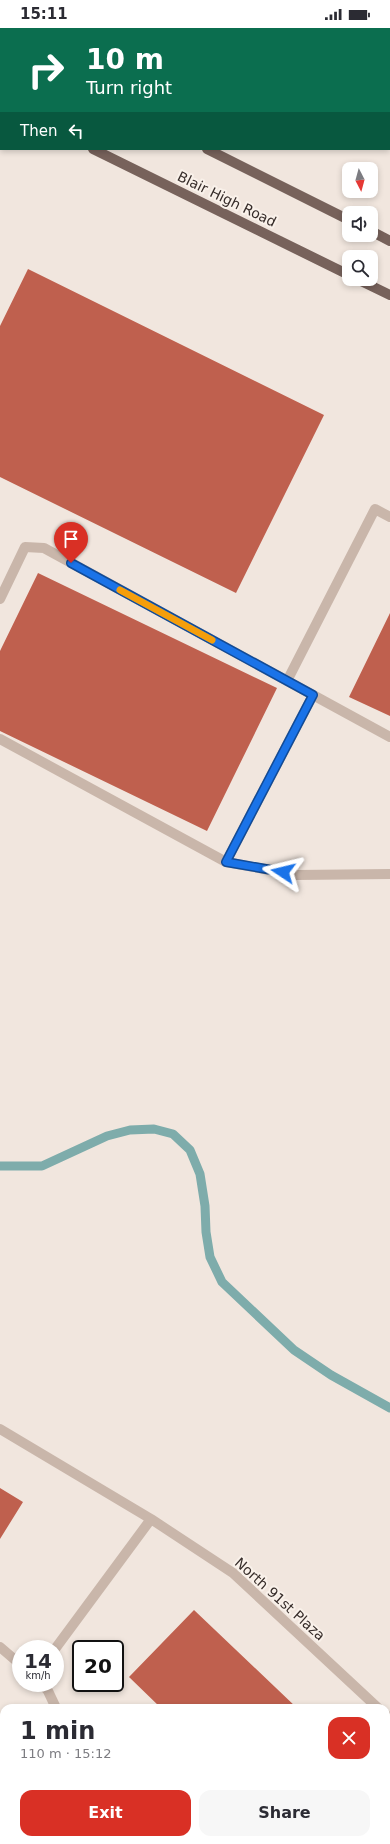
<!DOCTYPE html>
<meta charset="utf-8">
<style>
:root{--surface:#fff;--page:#f7f7f7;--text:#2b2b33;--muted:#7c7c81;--accent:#d93025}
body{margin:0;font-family:"DejaVu Sans",sans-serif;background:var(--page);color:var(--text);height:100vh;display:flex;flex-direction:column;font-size:15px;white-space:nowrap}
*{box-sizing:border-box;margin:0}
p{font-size:13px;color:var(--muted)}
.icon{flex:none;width:22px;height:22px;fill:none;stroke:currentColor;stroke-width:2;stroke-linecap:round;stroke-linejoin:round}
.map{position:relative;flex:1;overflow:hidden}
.side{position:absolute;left:0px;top:1676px;width:390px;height:140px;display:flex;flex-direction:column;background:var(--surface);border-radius:12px 12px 0 0;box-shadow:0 2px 6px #0003}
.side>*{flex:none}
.banner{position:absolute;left:0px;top:0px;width:390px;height:122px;box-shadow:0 2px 6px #0003;background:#0b6e4f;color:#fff;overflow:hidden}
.needle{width:26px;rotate:174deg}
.buttons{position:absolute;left:342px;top:134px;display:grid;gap:8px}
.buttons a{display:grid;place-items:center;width:36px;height:36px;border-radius:8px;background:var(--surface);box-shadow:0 2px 6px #0003;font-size:20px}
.speed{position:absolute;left:12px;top:1612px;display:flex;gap:8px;font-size:20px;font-weight:700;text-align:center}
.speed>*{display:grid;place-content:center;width:52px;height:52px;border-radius:50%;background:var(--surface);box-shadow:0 2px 6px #0003;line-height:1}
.speed small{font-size:10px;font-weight:400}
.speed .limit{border:2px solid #111;border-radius:6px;background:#fff;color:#111}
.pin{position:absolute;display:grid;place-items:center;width:34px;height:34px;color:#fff;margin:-41px -17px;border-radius:50% 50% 50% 0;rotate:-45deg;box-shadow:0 0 4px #0007}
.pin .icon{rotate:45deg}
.me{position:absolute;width:44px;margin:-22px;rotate:280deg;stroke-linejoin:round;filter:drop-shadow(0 0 3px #0008)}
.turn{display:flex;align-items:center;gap:14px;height:84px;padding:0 20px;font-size:18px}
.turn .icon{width:52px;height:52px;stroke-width:2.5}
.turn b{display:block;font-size:28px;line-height:34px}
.then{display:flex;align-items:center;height:38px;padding:0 20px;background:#0003;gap:8px;font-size:15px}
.round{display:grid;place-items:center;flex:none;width:42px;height:42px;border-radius:12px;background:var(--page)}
.summary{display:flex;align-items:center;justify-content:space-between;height:68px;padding:0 20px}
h1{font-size:24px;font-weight:800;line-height:30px}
.primary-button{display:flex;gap:8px;margin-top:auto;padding:8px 20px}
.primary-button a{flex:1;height:46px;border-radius:12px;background:var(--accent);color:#fff;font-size:16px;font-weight:800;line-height:46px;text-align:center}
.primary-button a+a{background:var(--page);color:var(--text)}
.status{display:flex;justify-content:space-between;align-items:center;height:28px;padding:0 20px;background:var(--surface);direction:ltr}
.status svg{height:11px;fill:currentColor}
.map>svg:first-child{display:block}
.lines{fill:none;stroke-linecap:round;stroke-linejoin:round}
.stream{stroke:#7eacab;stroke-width:9}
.building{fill:#bf604e}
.lane{stroke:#c9b6aa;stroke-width:10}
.street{stroke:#c9b6aa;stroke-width:10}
.primary{stroke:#77625b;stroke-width:10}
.route-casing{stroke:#114b97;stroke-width:10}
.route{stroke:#1a73e8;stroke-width:7}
.slow{stroke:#f59e0b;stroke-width:7}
.labels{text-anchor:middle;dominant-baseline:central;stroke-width:4;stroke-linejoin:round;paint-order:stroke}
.street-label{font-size:14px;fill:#362c29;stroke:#f9f1ea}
</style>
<div class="status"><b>15:11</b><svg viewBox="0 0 49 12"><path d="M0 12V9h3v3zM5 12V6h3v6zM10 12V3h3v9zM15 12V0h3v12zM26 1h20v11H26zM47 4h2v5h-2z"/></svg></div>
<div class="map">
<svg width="390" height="1816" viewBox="0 0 390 1816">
<rect width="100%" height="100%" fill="#f1e6de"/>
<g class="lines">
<path class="stream" d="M 0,1138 L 42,1138 L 107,1108 L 130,1102 L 154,1101 L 173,1106 L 190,1122 L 200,1146 L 205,1178 L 206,1204 L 210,1229 L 222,1254 L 294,1322 L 331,1347 L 390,1380"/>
</g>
<path class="building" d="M 28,241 L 324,387 L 236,565 L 0,449 L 0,298 Z
M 38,545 L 277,660 L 207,803 L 0,703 L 0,623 Z
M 390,585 L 390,688 L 349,669 Z
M 0,1460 L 23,1474 L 0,1511 Z
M 194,1582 L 297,1680 L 161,1680 L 129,1649 Z
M 386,1764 L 390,1768 L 390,1816 L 305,1816 L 300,1812 L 386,1812 Z
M 193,1812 L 233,1812 L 237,1816 L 198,1816 Z"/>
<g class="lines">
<path class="lane" d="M 0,571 L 25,519 L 44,520 L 313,667 L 226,834 L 0,711
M 287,653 L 375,481 L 390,489
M 313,667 L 390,709
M 226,834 L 297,847 L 390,846
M 0,1401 L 151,1491
M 55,1621 L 151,1491 L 233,1545 L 378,1680
M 386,1687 L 390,1691"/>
<path class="street" d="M 0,1619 L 21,1637
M 41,1655 L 48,1663 L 56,1680
M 0,1806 L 4,1804
M 86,1812 L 89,1816"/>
<path class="primary" d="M 0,15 L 1,16
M 0,76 L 1,76
M 93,121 L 349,247
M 207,121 L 349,192
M 371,203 L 390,213
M 357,251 L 390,267"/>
</g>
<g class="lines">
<defs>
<path id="route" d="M 71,535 L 313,667 L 226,834 L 283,844"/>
</defs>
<use href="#route" class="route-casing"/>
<use href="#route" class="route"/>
<path class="slow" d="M 120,562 L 212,612"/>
</g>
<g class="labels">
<g class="street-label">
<text transform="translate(227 171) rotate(26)">Blair High Road</text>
<text transform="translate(280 1571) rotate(42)">North 91st Plaza</text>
</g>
</g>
</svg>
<div class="buttons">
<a><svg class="needle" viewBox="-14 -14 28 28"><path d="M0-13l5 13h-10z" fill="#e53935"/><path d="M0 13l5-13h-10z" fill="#7c7c81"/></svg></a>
<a><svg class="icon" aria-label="sound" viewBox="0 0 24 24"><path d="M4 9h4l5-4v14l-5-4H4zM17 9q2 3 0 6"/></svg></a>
<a><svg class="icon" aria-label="search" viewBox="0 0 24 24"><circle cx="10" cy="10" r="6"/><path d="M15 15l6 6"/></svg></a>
</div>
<div class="speed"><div>14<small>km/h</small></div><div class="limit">20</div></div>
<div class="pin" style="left:71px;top:535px;background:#d93025"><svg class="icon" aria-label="arrive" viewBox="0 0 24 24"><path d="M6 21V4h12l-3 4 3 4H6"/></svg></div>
<svg class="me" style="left:283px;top:844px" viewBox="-20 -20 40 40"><path d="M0-17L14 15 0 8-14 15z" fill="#1a73e8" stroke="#fff" stroke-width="4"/></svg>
<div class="banner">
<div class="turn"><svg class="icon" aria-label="right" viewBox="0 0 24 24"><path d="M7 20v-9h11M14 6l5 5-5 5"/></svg><div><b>10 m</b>Turn right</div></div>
<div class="then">Then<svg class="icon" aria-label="left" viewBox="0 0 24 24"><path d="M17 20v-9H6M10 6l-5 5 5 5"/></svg></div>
</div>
<section class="side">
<div class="summary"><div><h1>1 min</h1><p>110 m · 15:12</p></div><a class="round" style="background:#d93025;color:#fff"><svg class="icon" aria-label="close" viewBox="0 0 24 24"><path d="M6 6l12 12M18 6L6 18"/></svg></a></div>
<div class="primary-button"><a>Exit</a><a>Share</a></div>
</section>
</div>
